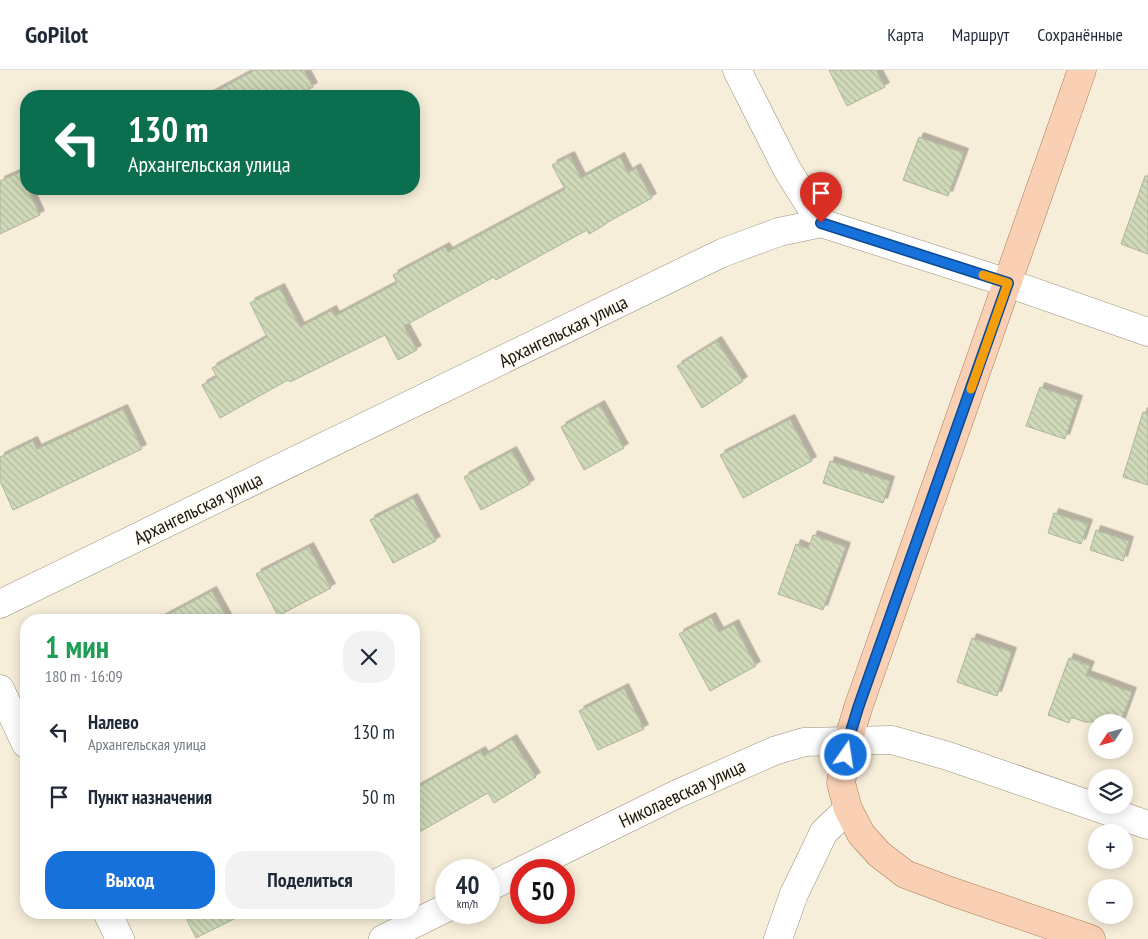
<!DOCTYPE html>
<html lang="ru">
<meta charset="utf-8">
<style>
:root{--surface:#fff;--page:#f2f2f3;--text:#1f2937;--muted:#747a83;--line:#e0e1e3;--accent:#1671da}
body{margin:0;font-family:"PT Sans Narrow",sans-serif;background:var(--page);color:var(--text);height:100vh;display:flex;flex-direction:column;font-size:19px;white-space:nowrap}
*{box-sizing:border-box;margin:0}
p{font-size:16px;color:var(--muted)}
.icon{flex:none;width:28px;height:28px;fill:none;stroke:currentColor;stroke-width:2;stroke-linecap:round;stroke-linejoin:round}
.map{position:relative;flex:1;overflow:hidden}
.details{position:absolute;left:20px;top:544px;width:400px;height:305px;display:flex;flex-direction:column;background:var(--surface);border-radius:20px;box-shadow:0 2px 12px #0003}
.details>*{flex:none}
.top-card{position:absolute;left:20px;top:20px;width:400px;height:105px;border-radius:20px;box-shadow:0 2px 12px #0003;background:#0b6e4f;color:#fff;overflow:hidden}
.needle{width:32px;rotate:234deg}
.tools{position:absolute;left:1088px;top:644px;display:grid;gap:10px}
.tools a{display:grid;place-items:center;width:45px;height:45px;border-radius:50%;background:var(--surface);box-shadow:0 2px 12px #0003;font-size:25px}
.speed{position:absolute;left:435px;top:789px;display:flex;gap:10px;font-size:25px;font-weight:700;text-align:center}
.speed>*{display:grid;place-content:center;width:65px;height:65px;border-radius:50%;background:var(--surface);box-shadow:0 2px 12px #0003;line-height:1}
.speed small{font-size:12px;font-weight:400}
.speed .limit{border:8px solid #d22;background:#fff;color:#111}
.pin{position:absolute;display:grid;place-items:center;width:42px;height:42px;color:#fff;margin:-51px -21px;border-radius:50% 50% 50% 0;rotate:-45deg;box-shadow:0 0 5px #0007}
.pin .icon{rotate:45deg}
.me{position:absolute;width:55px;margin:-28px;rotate:13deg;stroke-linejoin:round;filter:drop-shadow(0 0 4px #0008)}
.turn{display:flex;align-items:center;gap:18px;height:105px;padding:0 25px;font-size:22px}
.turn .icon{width:65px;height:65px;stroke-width:2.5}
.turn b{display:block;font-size:35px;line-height:42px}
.round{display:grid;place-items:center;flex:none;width:52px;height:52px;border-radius:20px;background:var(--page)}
.headline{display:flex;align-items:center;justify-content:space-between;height:85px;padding:0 25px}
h1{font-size:30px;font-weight:700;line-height:38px;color:#1e9e55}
.action{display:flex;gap:10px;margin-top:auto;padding:10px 25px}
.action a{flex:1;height:58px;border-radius:20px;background:var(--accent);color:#fff;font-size:20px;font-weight:700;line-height:58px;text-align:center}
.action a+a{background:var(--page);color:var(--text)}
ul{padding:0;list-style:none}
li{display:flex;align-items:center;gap:15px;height:65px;padding:0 25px}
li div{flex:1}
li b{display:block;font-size:19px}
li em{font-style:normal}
header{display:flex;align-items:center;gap:30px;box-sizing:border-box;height:70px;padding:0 25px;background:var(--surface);border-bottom:1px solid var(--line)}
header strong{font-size:24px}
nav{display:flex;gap:28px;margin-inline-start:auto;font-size:18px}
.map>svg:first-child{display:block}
.building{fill:url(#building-back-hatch);stroke:#adb39f;filter:url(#shadow)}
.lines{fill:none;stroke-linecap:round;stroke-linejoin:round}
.minor-casing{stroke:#98907d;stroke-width:29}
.major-casing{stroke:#a8795a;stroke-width:29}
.minor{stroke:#fff;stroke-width:28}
.major{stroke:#fad0b5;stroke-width:28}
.route-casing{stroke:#0e498e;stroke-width:12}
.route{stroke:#1671da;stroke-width:9}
.slow{stroke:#f59e0b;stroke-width:9}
.labels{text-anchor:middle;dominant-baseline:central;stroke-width:4;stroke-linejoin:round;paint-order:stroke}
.street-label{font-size:19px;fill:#17140d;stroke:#fffbf3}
</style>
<header>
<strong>GoPilot</strong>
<nav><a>Карта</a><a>Маршрут</a><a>Сохранённые</a></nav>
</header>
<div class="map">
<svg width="1148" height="869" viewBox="0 0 1148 869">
<defs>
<pattern id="building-back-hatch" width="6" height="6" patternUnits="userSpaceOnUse" patternTransform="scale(1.25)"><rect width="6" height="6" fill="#d0dab9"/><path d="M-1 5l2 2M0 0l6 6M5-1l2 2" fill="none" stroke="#b2ba9e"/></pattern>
<filter id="shadow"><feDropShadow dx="4.5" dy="-4.5" stdDeviation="0" flood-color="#0004"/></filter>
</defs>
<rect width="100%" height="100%" fill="#f7eed9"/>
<path class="building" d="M 255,0 L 304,0 L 313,17 L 297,26 L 207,26 Z
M 829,0 L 876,0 L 885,17 L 847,36 Z
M 919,67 L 964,83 L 948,126 L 903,110 Z
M 570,86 L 581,108 L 620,87 L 628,103 L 636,98 L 652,128 L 606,153 L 606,154 L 589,164 L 587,160 L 496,210 L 494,207 L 404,256 L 417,280 L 398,290 L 385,265 L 290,312 L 288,310 L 220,348 L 202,315 L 217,307 L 212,298 L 267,267 L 250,233 L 280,218 L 300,257 L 332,240 L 335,246 L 397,213 L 393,205 L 445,177 L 448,182 L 565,119 L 552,95 Z
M 20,102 L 26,115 L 26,119 L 28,119 L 40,145 L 0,164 L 0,111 Z
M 1145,106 L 1148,106 L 1148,184 L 1121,174 Z
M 717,271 L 743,311 L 702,338 L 677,296 Z
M 1040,317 L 1078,330 L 1065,369 L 1026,356 Z
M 600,335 L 624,378 L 584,400 L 561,357 Z
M 123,339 L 142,379 L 13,440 L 0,411 L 0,387 L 33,371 L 37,379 Z
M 1143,342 L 1148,343 L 1148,415 L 1123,407 Z
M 790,349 L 812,391 L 743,428 L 720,385 Z
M 512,381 L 530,414 L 481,440 L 464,407 Z
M 830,391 L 890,411 L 883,433 L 823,413 Z
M 413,428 L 436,471 L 393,493 L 370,450 Z
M 1054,443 L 1088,454 L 1081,474 L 1048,463 Z
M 1096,460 L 1129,471 L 1123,491 L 1090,480 Z
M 813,465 L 846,477 L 823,540 L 778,524 L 796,474 L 808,479 Z
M 309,477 L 331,518 L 278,546 L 256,504 Z
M 212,521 L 228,550 L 158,550 Z
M 711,547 L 719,562 L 734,554 L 756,596 L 710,621 L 679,564 Z
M 972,568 L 1012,582 L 997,626 L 957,612 Z
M 1069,588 L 1090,596 L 1086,605 L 1132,622 L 1121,652 L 1085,652 L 1071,647 L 1069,653 L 1048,645 Z
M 624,618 L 644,659 L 598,680 L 579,641 Z
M 512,669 L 536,707 L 494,733 L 488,723 L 414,765 L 414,719 L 481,681 L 484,686 Z
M 183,842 L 248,842 L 196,868 Z"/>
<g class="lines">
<defs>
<path id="minor" d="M 737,0 L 788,101 L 821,153
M 0,534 L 722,183 L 779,162 L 821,153 L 1008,213 L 1148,262
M 0,619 L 26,674
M 523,800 L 677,724 L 774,681 L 804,672 L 892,670 L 948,686 L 1148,755
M 489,817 L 521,801
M 107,842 L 120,869
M 383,869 L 446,838
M 778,869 L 794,824 L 824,762 L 848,739"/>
<path id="major" d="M 1082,0 L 858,638 L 848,671 L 841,713 L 848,739 L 861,764 L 879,784 L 905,804 L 950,821 L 1091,869"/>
</defs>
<use href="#minor" class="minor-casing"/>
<use href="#major" class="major-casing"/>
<use href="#minor" class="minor"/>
<use href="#major" class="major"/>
</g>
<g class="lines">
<defs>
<path id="route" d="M 821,153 L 1008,213 L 858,638 L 848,671 L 846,685"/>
</defs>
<use href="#route" class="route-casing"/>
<use href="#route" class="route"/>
<path class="slow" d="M 971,319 L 1008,213 L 983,205"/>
</g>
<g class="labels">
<g class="street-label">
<text transform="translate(563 261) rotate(-26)">Архангельская улица</text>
<text transform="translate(198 438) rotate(-26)">Архангельская улица</text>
<text transform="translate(682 723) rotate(-25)">Николаевская улица</text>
</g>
</g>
</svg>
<div class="tools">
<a><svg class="needle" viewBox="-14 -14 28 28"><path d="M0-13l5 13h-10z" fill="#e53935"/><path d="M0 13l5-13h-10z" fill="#747a83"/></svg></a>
<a><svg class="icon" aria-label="layers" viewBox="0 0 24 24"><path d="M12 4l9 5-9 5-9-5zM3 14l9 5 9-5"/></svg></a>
<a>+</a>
<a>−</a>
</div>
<div class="speed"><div>40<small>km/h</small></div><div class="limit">50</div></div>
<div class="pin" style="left:821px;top:153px;background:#d93025"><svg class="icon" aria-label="arrive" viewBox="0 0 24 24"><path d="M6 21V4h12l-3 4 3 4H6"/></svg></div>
<svg class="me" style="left:846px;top:685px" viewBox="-20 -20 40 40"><circle r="17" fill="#1671da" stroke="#fff" stroke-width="3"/><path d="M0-11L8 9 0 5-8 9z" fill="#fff"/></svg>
<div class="top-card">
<div class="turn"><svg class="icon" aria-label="left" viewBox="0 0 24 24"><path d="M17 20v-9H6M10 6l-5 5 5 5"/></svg><div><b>130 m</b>Архангельская улица</div></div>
</div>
<section class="details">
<div class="headline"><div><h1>1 мин</h1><p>180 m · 16:09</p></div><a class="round"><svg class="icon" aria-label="close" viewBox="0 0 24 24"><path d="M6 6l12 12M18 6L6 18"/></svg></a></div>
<ul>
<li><svg class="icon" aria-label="left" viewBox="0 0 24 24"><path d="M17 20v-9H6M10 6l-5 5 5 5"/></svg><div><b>Налево</b><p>Архангельская улица</p></div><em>130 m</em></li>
<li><svg class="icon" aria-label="arrive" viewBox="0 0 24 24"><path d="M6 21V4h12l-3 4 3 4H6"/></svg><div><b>Пункт назначения</b></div><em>50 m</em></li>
</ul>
<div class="action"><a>Выход</a><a>Поделиться</a></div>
</section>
</div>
